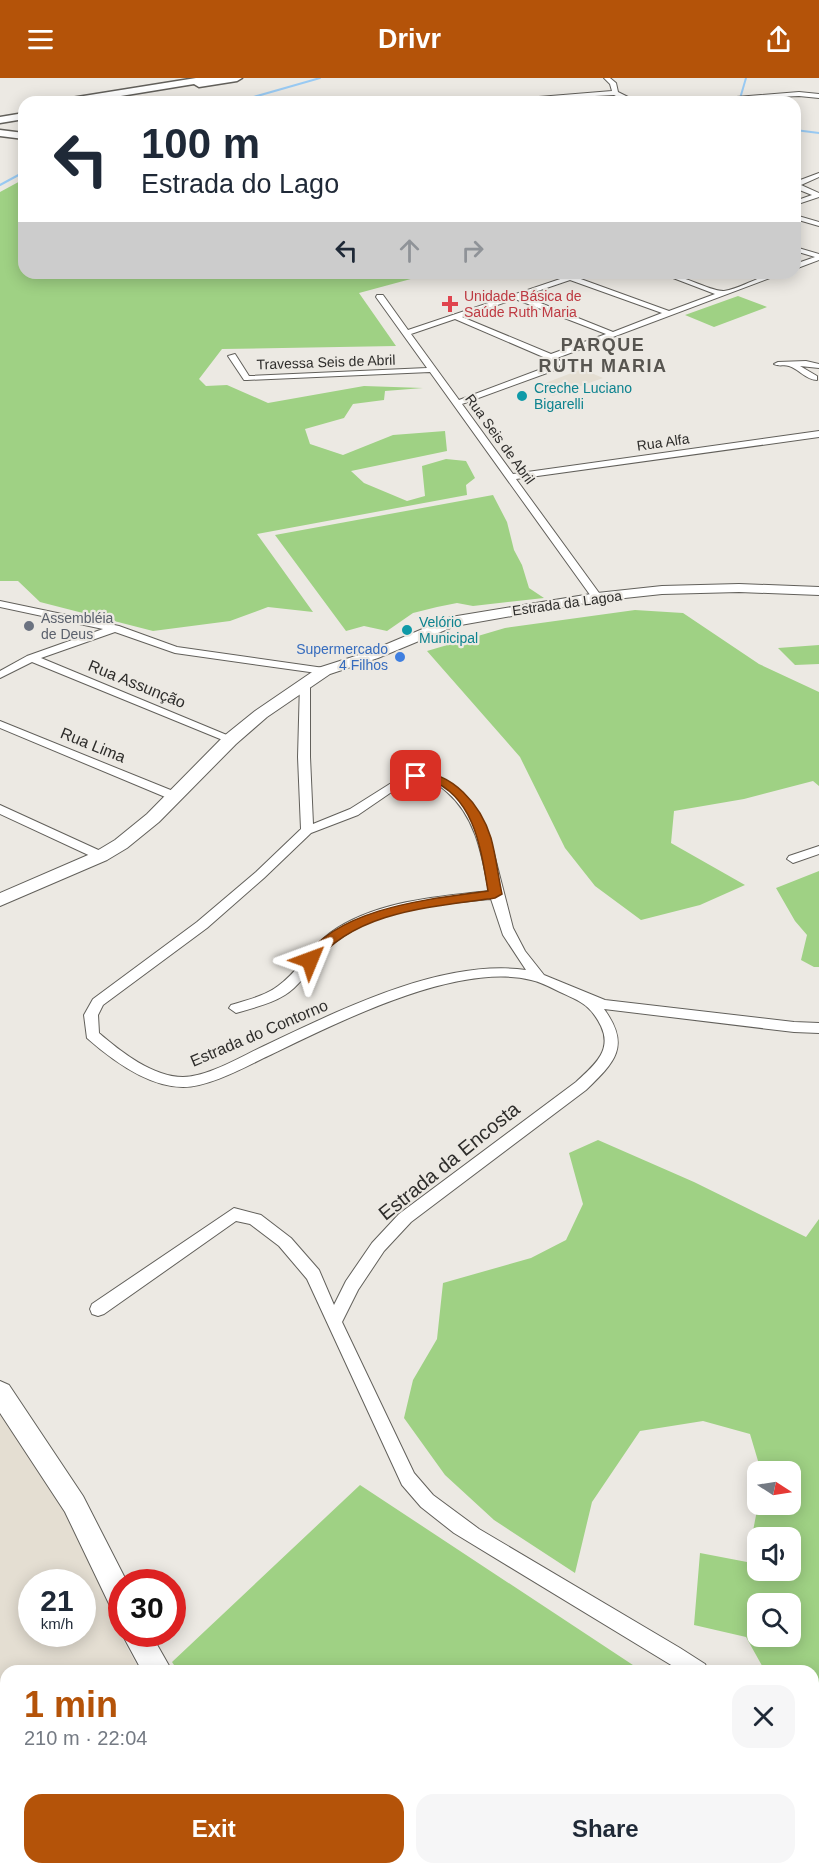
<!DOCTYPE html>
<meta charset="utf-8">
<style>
:root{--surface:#fff;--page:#f6f6f7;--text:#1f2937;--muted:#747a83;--accent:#b45309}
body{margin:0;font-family:Helvetica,sans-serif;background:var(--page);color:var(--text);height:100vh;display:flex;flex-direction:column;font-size:22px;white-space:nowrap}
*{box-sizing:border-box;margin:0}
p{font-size:20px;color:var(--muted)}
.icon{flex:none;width:33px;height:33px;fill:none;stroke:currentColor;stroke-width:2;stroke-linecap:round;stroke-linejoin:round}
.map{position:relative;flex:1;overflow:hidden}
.panel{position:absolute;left:0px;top:1587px;width:819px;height:210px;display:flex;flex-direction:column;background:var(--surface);border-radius:18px 18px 0 0;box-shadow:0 3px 15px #0003}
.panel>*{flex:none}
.top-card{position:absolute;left:18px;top:18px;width:783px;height:183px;border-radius:18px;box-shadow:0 3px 15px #0003;background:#fff;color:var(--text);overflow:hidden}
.needle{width:39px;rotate:102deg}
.tools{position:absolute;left:747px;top:1383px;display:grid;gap:12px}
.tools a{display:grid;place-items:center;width:54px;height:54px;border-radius:12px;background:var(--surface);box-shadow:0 3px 15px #0003;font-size:30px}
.speed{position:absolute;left:18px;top:1491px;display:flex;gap:12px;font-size:30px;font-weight:700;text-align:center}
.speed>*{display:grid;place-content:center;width:78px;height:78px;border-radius:50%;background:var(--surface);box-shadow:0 3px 15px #0003;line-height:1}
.speed small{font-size:15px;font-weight:400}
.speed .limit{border:9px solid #d22;background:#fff;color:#111}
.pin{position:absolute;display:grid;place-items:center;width:51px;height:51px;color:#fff;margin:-26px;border-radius:12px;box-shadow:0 3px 9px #0006}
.me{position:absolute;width:66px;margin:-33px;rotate:46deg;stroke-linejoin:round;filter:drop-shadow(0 0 4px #0008)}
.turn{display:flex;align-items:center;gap:21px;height:126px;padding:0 24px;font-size:27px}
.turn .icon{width:78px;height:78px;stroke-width:2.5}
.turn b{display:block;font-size:42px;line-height:51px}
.lanes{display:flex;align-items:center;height:57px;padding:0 24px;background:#0003;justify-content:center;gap:30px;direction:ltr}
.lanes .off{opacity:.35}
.round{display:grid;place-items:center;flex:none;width:63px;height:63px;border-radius:18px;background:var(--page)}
.overview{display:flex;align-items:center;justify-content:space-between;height:102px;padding:0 24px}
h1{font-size:36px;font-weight:700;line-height:45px;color:var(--accent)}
.primary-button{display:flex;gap:12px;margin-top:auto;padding:12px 24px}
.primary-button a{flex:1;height:69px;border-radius:18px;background:var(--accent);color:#fff;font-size:24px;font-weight:700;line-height:69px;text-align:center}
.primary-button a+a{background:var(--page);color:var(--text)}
header{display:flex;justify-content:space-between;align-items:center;height:78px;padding:0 24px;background:var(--accent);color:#fff;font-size:27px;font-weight:700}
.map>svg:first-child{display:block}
.built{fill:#e4ded2;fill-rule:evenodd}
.green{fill:#9fd184;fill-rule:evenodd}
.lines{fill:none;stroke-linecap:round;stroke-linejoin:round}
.stream{stroke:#99caf3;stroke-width:2}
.street-casing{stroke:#62605b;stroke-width:2}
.secondary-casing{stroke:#62605b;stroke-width:2}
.primary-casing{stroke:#62605b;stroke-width:3}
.highway-casing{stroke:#62605b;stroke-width:3}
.street{fill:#fff;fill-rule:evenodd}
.secondary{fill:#fff;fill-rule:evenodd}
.primary{fill:#fff;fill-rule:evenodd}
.highway{fill:#fff;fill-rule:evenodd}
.route{fill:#b45309;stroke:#753606;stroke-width:1.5}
.health-dot{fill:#e0444e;stroke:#ece9e3;stroke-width:2}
.culture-dot{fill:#0f9aa8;stroke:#ece9e3;stroke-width:2}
.worship-dot{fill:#6b7280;stroke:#ece9e3;stroke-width:2}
.shop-dot{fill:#3f7fe0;stroke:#ece9e3;stroke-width:2}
.labels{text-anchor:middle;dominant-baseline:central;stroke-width:4.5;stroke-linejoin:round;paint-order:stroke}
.far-health-label{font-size:14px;fill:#be3a42;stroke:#ece9e3;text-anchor:start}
.far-street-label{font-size:14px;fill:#2e2d2b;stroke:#ece9e3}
.far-culture-label{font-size:14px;fill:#0d838f;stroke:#ece9e3;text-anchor:start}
.far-worship-label{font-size:14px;fill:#5b616d;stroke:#ece9e3;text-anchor:start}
.far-shop-label{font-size:14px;fill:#366cbe;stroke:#ece9e3;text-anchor:end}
.street-label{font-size:16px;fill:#2e2d2b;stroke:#ece9e3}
.far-district-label{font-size:18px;font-weight:bold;letter-spacing:1.5px;fill:#575550;stroke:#ece9e3}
.near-street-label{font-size:20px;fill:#2e2d2b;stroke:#ece9e3}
</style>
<header><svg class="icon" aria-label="menu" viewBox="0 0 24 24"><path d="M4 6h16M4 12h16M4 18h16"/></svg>Drivr<svg class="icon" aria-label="share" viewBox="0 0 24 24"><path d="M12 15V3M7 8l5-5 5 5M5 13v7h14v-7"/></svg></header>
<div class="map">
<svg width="819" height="1797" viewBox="0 0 819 1797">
<rect width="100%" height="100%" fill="#ece9e3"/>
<path class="built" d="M 582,291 L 603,300 L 553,318 L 535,309 Z
M 0,1320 L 51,1384 L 124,1564 L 140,1593 L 6,1593 L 6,1783 L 0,1784 ZM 32,1504 L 82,1504 L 82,1556 L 32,1556 Z
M 813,1710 L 819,1714 L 819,1797 L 694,1797 L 695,1791 L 813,1791 Z"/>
<path class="green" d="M 24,101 L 24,195 L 433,195 L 359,215 L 396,268 L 222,271 L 199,301 L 206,308 L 227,307 L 268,325 L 364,308 L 423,310 L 385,313 L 384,322 L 353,326 L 344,340 L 305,351 L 310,366 L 343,377 L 393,357 L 445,353 L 447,373 L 351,393 L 364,405 L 407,423 L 425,418 L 422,388 L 446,381 L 466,383 L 475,400 L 466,407 L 467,417 L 257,456 L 313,534 L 268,529 L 230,543 L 153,553 L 40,524 L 18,503 L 0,503 L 0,114 Z
M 738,218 L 767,229 L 714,249 L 685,237 Z
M 493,417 L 507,444 L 514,472 L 522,487 L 529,510 L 544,520 L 473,528 L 457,525 L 437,529 L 413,535 L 387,553 L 364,548 L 346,553 L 275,457 Z
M 635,532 L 683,535 L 759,586 L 819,614 L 819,708 L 813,703 L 744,721 L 674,733 L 671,765 L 745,807 L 700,827 L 641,842 L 595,808 L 565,770 L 520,679 L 427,573 L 505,550 Z
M 819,567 L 819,586 L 795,587 L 778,570 Z
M 819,793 L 819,889 L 814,889 L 801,882 L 807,857 L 795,843 L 776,810 Z
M 598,1062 L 694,1104 L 806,1159 L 819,1141 L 819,1699 L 813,1695 L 813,1593 L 765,1593 L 746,1559 L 694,1547 L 700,1475 L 747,1484 L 758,1427 L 790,1426 L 790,1394 L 761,1393 L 750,1356 L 703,1343 L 640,1353 L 592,1424 L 575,1495 L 494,1442 L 445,1397 L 404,1340 L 413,1302 L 437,1261 L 443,1205 L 531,1180 L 566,1162 L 583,1126 L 569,1075 ZM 758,1460 L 790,1460 L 790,1492 L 758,1492 ZM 758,1526 L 790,1526 L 790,1558 L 758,1558 Z
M 360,1407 L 642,1593 L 178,1593 L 172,1584 Z
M 292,1791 L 601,1791 L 597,1797 L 295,1797 Z"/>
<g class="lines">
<path class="stream" d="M 236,24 L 320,0
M 739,24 L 746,0
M 795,52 L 819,55
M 0,107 L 24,94"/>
<defs>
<path id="street" d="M 604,0 L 610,0 L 616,5 L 618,14 L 630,20 L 650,24 L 628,24 L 614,17 L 476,24 L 612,13 L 610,6 Z
M 799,14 L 819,16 L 819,20 L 799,18 L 675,24 Z
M 819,95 L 819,99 L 801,107 L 819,115 L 819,119 L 795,127 L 795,123 L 812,117 L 797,111 L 795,104 Z
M 795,137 L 819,144 L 819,148 L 795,141 Z
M 795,169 L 819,176 L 819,182 L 795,191 L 795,186 L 815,179 L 795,173 Z
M 578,195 L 589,195 L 578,200 L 669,233 L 715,216 L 660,195 C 680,195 711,214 724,213 C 744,210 761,195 783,195 L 557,280 L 561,284 L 558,291 L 462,326 L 513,396 L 819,353 L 819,359 L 516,401 L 602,519 L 597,522 L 593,521 L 430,294 L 247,302 L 244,302 L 228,278 L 235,276 L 249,298 L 427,290 L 376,219 L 377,217 L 383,217 L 408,252 ZM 570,202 L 662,235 L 613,254 L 523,218 ZM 515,221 L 606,256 L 551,276 L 462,239 ZM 455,241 L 548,281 L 553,285 L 552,287 L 459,322 L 411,256 Z
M 806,283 L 819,286 L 819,290 L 800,288 L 817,298 L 817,302 C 806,302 799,291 789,288 C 783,286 780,289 774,286 L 778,284 Z
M 0,523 L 119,548 L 177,569 L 324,590 L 329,593 L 324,596 L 175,575 L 115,554 L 41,580 L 234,660 L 234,664 L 230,665 L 32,584 L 0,600 L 0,593 L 27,578 L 103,551 L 0,529 Z
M 305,602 L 310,605 L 310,679 L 313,746 L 350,731 L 404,697 L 421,693 L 436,697 L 466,718 L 479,736 L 493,772 L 513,850 L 525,873 L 544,897 L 605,922 L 794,944 L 819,945 L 819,955 L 794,954 L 604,931 C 631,968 615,984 586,1012 L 411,1144 L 384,1173 L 358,1212 L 342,1244 L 414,1395 L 433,1417 L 479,1451 L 680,1570 L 705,1586 L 708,1593 L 681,1593 L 454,1455 L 421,1429 L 402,1407 L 307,1201 L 279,1168 L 250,1146 L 236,1143 L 104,1236 L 98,1238 L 92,1236 L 90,1231 L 92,1226 L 234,1130 L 261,1137 L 291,1160 L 319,1192 L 334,1227 L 346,1203 L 372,1165 L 399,1136 L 576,1004 C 593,988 613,973 601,948 C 589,924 578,923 556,912 C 548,908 540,904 531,902 C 457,883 335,946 268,978 C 245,989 209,1009 183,1009 C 148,1009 112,982 87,960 L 84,937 L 93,921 L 197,844 L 256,794 L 301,751 L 298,679 L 300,605 ZM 418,700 C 430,700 439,707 447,714 C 476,739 482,777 489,813 C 436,819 375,823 330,855 C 310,870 298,894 278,908 C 265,918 247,922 231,927 L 229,930 L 236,935 C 256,929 279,924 294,910 C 310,895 320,875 338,862 C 381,830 440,826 491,821 L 503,857 L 526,892 C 442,880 338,933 264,968 C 242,978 208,999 183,999 C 153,999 121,974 99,955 L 98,937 L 103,927 L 207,850 L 264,800 L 311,755 L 358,737 L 396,711 Z
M 0,643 L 178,715 L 180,718 L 178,721 L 170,721 L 0,650 Z
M 0,727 L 105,775 L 107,778 L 101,782 L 97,781 L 0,736 Z
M 819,768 L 819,776 L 793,785 L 787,781 L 789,778 Z
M 158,1791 L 222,1791 L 219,1797 L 155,1797 Z
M 621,1791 L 643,1791 L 640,1797 L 618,1797 Z"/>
<path id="secondary" d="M 739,506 L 819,509 L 819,517 L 739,514 L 662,516 L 597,523 L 455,548 L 378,580 L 330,596 L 267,639 L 236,666 L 159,744 L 127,770 L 107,782 L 0,828 L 0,815 L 95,774 L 115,762 L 147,736 L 224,658 L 255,633 L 318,590 L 368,574 L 451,539 L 597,515 L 662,508 Z
M 0,1303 L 9,1307 L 83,1418 L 127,1504 L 122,1504 L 122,1536 L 112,1532 L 65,1434 L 0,1335 Z
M 122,1556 L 151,1556 L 172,1593 L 142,1593 Z
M 254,1791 L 286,1791 L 288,1797 L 256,1797 Z"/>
<path id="primary" d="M 0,52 L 24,55 L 24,61 L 0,58 Z"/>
<path id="highway" d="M 196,0 L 242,0 L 237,3 L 199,9 L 194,6 L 84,24 L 60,24 L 65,21 Z
M 24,35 L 24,41 L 0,45 L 0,39 Z"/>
</defs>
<use href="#street" class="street-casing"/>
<use href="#secondary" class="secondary-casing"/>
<use href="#primary" class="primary-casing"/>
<use href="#highway" class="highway-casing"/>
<use href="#street" class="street"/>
<use href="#secondary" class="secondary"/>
<use href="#primary" class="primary"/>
<use href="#highway" class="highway"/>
</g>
<path class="route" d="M 416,694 C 452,693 481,727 491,760 C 496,778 498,797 502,816 L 495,820 C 433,829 357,832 314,885 L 305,885 L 303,882 C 338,829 431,821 488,813 C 481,772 475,719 430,702 C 424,700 418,702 411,700 L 410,698 Z"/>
<path class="health-dot" d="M447 217h6v6h6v6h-6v6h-6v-6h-6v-6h6z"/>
<g class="culture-dot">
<circle cx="522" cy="318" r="6"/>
<circle cx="407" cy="552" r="6"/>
</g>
<circle class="worship-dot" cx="29" cy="548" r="6"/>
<circle class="shop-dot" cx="400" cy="579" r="6"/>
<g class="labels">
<g class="far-health-label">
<text x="464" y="218">Unidade Básica de<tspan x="464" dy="16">Saúde Ruth Maria</tspan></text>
</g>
<g class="far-street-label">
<text transform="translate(326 284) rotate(-2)">Travessa Seis de Abril</text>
<text transform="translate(500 361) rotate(54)">Rua Seis de Abril</text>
<text transform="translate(663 364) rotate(-8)">Rua Alfa</text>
<text transform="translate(567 525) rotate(-8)">Estrada da Lagoa</text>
</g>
<g class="far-culture-label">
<text x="534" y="310">Creche Luciano<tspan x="534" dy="16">Bigarelli</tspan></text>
<text x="419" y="544">Velório<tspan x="419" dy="16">Municipal</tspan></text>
</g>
<g class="far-worship-label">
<text x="41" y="540">Assembléia<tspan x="41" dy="16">de Deus</tspan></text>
</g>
<g class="far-shop-label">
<text x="388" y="571">Supermercado<tspan x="388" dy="16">4 Filhos</tspan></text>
</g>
<g class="street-label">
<text transform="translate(137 606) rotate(22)">Rua Assunção</text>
<text transform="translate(93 667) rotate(22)">Rua Lima</text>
<text transform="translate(259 955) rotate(-23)">Estrada do Contorno</text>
</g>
<g class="far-district-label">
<text x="603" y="267">PARQUE<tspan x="603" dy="21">RUTH MARIA</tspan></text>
</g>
<g class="near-street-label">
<text transform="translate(449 1083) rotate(-39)">Estrada da Encosta</text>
</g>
</g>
</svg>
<div class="tools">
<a><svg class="needle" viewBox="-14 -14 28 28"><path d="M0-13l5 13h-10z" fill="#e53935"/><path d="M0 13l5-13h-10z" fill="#747a83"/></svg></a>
<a><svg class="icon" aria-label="sound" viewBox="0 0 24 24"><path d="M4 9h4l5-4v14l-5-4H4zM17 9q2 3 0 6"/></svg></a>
<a><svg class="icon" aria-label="search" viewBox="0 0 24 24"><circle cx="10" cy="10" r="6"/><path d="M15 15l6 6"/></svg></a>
</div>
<div class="speed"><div>21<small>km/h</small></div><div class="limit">30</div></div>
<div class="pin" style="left:416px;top:698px;background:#d93025"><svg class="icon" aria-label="arrive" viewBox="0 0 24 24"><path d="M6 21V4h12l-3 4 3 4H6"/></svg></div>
<svg class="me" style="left:310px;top:882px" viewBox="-20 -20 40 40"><path d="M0-17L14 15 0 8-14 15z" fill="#b45309" stroke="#fff" stroke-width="4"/></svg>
<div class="top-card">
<div class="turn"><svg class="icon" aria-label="left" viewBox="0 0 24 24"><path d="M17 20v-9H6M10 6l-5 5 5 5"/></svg><div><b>100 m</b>Estrada do Lago</div></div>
<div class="lanes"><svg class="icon" aria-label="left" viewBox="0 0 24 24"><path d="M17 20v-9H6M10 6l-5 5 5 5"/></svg><svg class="icon off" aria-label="ahead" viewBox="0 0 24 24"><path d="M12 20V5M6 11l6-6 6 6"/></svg><svg class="icon off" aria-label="right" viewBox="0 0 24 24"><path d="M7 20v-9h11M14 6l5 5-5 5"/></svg></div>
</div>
<section class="panel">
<div class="overview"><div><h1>1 min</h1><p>210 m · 22:04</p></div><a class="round"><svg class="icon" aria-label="close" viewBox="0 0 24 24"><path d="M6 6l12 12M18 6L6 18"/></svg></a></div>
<div class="primary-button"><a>Exit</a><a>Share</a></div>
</section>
</div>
